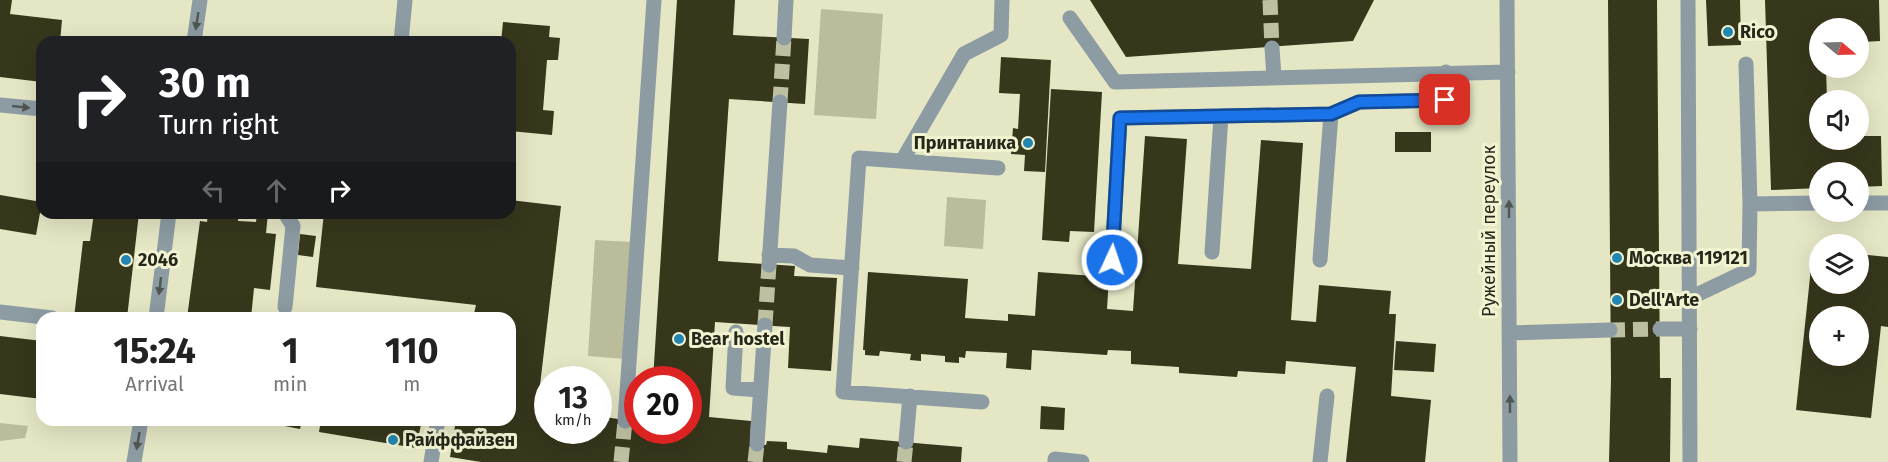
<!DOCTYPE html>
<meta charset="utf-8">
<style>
:root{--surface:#fff;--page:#f2f2f2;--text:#222;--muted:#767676}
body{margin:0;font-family:"Fira Sans",sans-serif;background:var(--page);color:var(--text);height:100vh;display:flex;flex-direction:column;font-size:22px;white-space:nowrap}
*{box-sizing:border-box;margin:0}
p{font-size:20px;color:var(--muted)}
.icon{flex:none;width:33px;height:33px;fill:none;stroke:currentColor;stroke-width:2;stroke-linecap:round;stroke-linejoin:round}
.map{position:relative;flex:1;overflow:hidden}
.panel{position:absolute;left:36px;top:312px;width:480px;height:114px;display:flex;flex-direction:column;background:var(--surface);border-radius:18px;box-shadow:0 6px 24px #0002}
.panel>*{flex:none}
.top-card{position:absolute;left:36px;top:36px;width:480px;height:183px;border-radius:18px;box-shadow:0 6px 24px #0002;background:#202124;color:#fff;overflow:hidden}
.needle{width:39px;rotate:109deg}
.buttons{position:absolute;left:1809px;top:18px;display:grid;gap:12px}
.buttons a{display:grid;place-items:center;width:60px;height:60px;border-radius:50%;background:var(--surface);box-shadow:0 6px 24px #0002;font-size:30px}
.speed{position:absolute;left:534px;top:366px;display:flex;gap:12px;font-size:30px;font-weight:700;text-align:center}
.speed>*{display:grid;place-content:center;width:78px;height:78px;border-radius:50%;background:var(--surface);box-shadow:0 6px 24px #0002;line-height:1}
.speed small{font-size:15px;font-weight:400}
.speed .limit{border:9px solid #d22;background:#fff;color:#111}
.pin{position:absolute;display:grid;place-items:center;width:51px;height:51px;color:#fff;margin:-26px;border-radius:12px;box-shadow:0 3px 9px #0006}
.me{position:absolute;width:66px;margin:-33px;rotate:3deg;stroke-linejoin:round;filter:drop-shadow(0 0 4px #0008)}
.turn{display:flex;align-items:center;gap:21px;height:126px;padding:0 24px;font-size:27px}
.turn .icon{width:78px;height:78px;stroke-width:2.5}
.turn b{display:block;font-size:42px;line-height:51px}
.lanes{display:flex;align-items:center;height:57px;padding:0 24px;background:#0003;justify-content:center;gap:30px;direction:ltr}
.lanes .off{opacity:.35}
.eta{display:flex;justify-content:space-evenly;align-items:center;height:102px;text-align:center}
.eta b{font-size:36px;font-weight:700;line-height:42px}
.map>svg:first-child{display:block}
.green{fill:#bbbd9a}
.building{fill:#36371b;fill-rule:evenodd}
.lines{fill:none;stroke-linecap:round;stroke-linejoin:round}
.minor-tunnel{stroke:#bec0a2;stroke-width:15;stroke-dasharray:15 8;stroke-linecap:butt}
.minor{stroke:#8d9ba3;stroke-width:15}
.oneway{fill:#505651}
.route-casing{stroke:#114b97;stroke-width:15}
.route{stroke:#1a73e8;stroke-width:10}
.poi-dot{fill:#2386b1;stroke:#f2f3d1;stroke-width:2}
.labels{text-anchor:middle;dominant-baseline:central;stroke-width:6;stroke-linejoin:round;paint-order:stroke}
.poi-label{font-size:18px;font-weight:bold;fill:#27281b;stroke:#f2f3d1;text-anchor:start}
.street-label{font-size:18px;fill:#27281b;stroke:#f2f3d1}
</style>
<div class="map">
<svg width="1888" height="462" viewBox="0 0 1888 462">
<rect width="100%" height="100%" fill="#e4e6c4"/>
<path class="green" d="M 821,9 L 883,14 L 876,119 L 814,115 Z
M 947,197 L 986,200 L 983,249 L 944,246 Z
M 595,240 L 632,242 L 625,359 L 588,356 Z
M 0,423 L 28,426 L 25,438 L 0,441 Z"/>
<path class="building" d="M 0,0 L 12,0 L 10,14 L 62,20 L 60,42 L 42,42 L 42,82 L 0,77 Z
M 677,0 L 735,0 L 733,35 L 809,39 L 805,104 L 729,99 L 718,261 L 795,266 L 794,276 L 837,278 L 831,371 L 788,368 L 790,327 L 715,322 L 709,417 L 751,421 L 750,443 L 766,445 L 767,441 L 787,442 L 787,449 L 827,453 L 828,445 L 859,448 L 860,438 L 926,444 L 962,447 L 961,462 L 481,462 L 450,457 L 456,420 L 510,420 L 510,318 L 473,318 L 476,305 L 316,287 L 324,213 L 510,213 L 510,200 L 561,206 L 539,394 L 548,395 L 548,430 L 598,430 L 598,416 L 638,422 L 638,430 L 688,430 L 688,380 L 653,380 Z
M 1090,0 L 1374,0 L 1353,41 L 1126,57 Z
M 1608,0 L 1657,0 L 1660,378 L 1671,378 L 1670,462 L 1609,462 L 1611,379 Z
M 1706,0 L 1740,0 L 1741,45 L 1708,46 Z
M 1765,0 L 1879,0 L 1880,41 L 1862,42 L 1863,59 L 1858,59 L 1858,28 L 1820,28 L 1820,68 L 1826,68 L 1827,100 L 1820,100 L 1820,140 L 1858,140 L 1858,120 L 1861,120 L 1861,136 L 1881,136 L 1882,186 L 1858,187 L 1858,172 L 1820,172 L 1820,188 L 1771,190 Z
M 503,22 L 550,26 L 549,37 L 560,38 L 558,60 L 547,60 L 543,110 L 554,111 L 552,135 L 510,131 L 510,42 L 501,42 Z
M 1001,57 L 1051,60 L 1045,172 L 1024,171 L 1025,155 L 1011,154 L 1013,128 L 1018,129 L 1020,94 L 999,93 Z
M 1051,89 L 1102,92 L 1094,232 L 1070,231 L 1069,242 L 1042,240 Z
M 1395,132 L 1431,132 L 1431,152 L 1395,152 Z
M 1145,136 L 1187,139 L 1178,264 L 1251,269 L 1261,140 L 1303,143 L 1291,320 L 1316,322 L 1319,285 L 1391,291 L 1389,314 L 1396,314 L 1391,396 L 1431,400 L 1425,462 L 1346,462 L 1356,367 L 1286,361 L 1285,374 L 1238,371 L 1237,377 L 1179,373 L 1179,367 L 1131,364 L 1131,351 L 1108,350 L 1107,355 L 1032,350 L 1031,370 L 1006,368 L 1007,353 L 966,351 L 965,358 L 959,357 L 959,363 L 945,362 L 945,356 L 921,354 L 921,361 L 910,360 L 911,354 L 880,351 L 879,356 L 865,355 L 865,350 L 863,350 L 868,272 L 968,279 L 965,318 L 1008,321 L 1008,314 L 1035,316 L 1038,272 L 1109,277 L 1107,309 L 1133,311 Z
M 0,195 L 42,202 L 36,235 L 0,229 Z
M 94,213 L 139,213 L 127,318 L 74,318 L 83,241 L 90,241 Z
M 208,213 L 239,213 L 238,221 L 256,222 L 257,213 L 268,213 L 266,233 L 276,234 L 270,290 L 254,288 L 251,318 L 187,318 L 200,221 L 207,222 Z
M 300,234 L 316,236 L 313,257 L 298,255 Z
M 1813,249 L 1820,250 L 1820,284 L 1858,284 L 1858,254 L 1888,257 L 1888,327 L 1881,326 L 1871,418 L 1796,410 ZM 1820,316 L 1858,316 L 1858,356 L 1820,356 Z
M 0,336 L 42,341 L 42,399 L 0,394 Z
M 1396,341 L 1436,344 L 1434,372 L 1394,370 Z
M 1041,406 L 1065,408 L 1064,430 L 1040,429 Z
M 254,420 L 302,420 L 300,429 Z
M 321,420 L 422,420 L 416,448 L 319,432 Z"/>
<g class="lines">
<path class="minor-tunnel" d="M 1270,0 L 1272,48
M 780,102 L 784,38
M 765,325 L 769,265
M 1610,330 L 1660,329
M 621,462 L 625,421
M 755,462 L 757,444
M 904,462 L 906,442"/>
<path class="minor" d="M 1507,0 L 1510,462
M 1688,0 L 1690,462
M 1070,18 L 1115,82 L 1508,72
M 784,38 L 786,0
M 194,42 L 200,0
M 401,42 L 405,0
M 1272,48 L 1274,77
M 0,105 L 42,109
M 902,161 L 964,54 L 1001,35 L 1002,0
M 1858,203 L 1888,203
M 1750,204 L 1820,203
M 1212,252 L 1221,116
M 769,255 L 794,256 L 810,265 L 852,268
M 1112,260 L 1120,118 L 1331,114 L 1359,102 L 1445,100 L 1446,72
M 1320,260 L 1331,114
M 769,265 L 780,102
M 1690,298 L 1749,270 L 1750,204 L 1746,64
M 285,307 L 293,226 L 285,213
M 0,312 L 52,318
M 156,318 L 169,213
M 1660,329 L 1690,329
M 736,332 L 733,388 L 760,390
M 1509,333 L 1610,330
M 982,402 L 843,392 L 859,158 L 998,168
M 625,421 L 654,0
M 906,442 L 910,396
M 757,444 L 765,325
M 134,462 L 141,420
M 431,462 L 438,420
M 1055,462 L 1055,459 L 1082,462
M 1320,462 L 1327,396"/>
</g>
<defs><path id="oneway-solid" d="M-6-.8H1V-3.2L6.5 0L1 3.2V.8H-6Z" transform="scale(1.5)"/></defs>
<g class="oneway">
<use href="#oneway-solid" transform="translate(197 21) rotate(99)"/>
<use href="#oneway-solid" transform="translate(21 107) rotate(6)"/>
<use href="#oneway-solid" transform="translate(1509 209) rotate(-90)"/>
<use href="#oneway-solid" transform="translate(160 286) rotate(97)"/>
<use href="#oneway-solid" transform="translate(1510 404) rotate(-90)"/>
<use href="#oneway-solid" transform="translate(138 441) rotate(100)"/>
</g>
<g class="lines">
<defs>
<path id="route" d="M 1112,260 L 1120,118 L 1331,114 L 1359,102 L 1445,100"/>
</defs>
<use href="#route" class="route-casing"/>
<use href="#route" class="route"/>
</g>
<g class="poi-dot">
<circle cx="1728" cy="32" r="6"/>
<circle cx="1028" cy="143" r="6"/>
<circle cx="1617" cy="258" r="6"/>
<circle cx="126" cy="260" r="6"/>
<circle cx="1617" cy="300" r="6"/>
<circle cx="679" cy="339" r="6"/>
<circle cx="393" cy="440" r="6"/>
</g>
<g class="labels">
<g class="poi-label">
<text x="1740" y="32">Rico</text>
<text x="1016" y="143" text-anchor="end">Принтаника</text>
<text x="1629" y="258">Москва 119121</text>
<text x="138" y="260">2046</text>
<text x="1629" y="300">Dell'Arte</text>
<text x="691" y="339">Bear hostel</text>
<text x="405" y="440">Райффайзен</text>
</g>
<g class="street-label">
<text transform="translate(1489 231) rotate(-90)">Ружейный переулок</text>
</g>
</g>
</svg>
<div class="buttons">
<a><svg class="needle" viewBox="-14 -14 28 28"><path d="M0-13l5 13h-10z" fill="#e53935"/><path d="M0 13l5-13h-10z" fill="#767676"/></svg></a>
<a><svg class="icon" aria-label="sound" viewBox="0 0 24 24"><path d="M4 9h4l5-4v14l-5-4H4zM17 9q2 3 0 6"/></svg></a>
<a><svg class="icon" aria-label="search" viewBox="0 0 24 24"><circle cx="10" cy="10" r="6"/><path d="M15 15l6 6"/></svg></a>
<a><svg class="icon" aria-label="layers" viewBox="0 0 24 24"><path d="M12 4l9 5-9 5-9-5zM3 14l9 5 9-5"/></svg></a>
<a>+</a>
</div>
<div class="speed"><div>13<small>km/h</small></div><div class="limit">20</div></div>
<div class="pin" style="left:1445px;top:100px;background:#d93025"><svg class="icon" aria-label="arrive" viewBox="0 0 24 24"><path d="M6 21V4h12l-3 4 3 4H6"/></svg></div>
<svg class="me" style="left:1112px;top:260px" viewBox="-20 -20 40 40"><circle r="17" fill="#1a73e8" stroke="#fff" stroke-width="3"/><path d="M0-11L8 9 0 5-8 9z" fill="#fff"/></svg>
<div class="top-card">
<div class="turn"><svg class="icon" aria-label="right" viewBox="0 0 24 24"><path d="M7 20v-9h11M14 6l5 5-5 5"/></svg><div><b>30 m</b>Turn right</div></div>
<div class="lanes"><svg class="icon off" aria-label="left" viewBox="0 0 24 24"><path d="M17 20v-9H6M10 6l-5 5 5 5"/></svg><svg class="icon off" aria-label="ahead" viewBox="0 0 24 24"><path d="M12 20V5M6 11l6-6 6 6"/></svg><svg class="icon" aria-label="right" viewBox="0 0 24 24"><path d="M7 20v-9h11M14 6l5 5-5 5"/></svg></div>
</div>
<section class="panel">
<div class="eta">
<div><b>15:24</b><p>Arrival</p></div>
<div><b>1</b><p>min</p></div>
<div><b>110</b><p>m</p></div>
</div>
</section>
</div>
